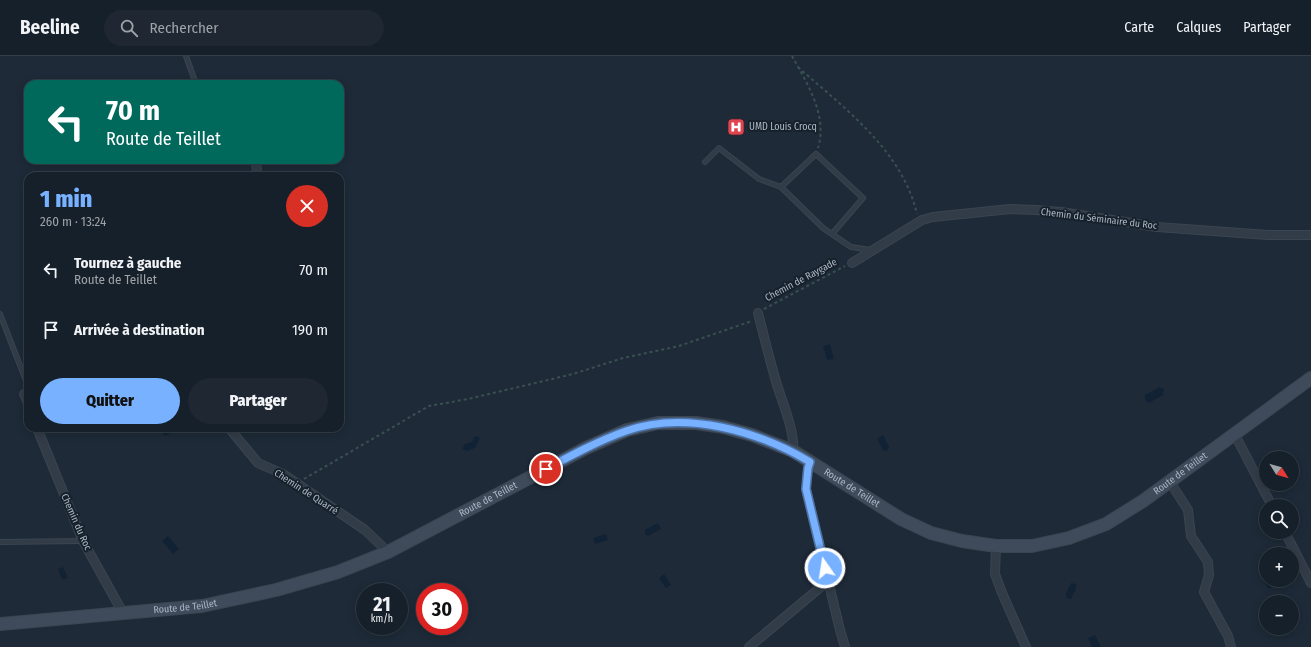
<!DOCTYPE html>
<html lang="fr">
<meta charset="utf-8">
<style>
:root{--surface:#16202a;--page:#1f2832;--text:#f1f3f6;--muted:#9ea3a8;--line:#353e47;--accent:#77b1ff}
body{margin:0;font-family:"Fira Sans Condensed",sans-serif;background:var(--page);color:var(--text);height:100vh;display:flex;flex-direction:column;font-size:15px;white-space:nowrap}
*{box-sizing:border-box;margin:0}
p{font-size:13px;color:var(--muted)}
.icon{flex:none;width:22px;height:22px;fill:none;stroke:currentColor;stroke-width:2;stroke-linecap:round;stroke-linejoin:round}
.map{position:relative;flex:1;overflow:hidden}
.drawer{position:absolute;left:24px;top:116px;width:320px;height:260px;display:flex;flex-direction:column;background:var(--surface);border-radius:12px;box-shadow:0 2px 10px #0003,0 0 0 1px var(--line)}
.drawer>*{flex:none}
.banner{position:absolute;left:24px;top:24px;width:320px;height:84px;border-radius:12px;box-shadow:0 2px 10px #0003,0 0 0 1px var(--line);background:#00695c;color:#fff;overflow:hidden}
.needle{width:26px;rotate:127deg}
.fabs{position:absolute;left:1259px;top:395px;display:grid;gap:8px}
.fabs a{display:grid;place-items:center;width:40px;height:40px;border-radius:50%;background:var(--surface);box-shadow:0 2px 10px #0003,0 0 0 1px var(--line);font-size:20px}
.speed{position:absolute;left:356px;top:527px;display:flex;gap:8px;font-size:20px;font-weight:700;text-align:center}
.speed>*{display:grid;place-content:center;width:52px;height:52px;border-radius:50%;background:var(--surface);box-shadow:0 2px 10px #0003,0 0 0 1px var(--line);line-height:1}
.speed small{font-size:10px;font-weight:400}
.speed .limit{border:6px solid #d22;background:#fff;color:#111}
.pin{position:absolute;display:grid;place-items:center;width:34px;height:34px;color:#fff;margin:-17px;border:2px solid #fff;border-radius:50%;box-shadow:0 1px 4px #0007}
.me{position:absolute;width:44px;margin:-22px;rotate:347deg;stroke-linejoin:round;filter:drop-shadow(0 0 3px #0008)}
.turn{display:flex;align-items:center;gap:14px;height:84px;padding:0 16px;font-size:18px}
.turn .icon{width:52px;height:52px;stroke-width:2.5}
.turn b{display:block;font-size:28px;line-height:34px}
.round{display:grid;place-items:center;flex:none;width:42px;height:42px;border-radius:21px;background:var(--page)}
.overview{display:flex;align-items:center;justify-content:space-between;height:68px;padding:0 16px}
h1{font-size:24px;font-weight:800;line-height:30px;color:var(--accent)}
.button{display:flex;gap:8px;margin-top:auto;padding:8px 16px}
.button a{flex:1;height:46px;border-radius:24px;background:var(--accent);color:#111;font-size:16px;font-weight:800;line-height:46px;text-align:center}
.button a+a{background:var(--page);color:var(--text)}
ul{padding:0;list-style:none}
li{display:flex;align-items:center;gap:12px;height:60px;padding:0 16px}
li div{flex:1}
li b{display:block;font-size:15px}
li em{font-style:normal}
header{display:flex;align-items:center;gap:24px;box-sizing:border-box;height:56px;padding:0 20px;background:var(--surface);border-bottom:1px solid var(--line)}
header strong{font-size:19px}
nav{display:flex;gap:22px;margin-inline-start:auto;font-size:14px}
.search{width:280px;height:36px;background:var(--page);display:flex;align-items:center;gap:10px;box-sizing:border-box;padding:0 14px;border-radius:22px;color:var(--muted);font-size:15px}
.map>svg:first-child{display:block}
.water{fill:#122235}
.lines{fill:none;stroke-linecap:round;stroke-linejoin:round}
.lane-casing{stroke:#3b4551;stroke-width:6}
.street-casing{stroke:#3b4551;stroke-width:10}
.secondary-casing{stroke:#3b4551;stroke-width:14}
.path{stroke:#395051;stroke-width:2;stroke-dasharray:3 3;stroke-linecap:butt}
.lane{stroke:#323c48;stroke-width:4}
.street{stroke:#323c48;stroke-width:8}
.secondary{stroke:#3f4b5b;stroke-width:12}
.route-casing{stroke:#4d73a6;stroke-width:10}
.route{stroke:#77b1ff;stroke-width:7}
.labels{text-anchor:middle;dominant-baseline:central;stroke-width:4;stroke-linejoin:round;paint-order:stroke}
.poi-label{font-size:10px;fill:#abb6c5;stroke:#17212c;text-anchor:start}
.street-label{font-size:10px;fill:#abb6c5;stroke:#17212c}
</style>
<header>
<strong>Beeline</strong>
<div class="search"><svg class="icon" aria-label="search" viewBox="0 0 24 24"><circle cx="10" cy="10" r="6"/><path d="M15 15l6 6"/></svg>Rechercher</div>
<nav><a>Carte</a><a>Calques</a><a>Partager</a></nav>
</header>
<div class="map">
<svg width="1311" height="591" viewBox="0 0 1311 591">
<rect width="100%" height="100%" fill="#1e2a38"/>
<path class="water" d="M 830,288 L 834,303 L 827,304 L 823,290 Z
M 1160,331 L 1164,333 L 1163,339 L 1149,347 L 1145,344 L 1145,339 Z
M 166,372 L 176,372 L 177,373 L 165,380 L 161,375 Z
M 883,379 L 889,391 L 888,394 L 885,395 L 883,394 L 877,383 Z
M 475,380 L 480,382 L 475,392 L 467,395 L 462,393 L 465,388 L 472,386 Z
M 658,467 L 661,473 L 648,480 L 645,478 L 645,474 Z
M 606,478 L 608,484 L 595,488 L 593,482 Z
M 168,480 L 179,493 L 173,498 L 162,485 Z
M 63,511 L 68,522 L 62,524 L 58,513 Z
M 664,518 L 671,529 L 666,532 L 659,522 Z
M 1266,518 L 1266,524 L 1271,524 L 1274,529 L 1269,533 L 1261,522 Z
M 1071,527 L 1076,528 L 1076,533 L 1071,543 L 1069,543 L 1066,541 L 1066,537 Z
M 1095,579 L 1101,591 L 1092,591 L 1088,582 Z"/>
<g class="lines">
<defs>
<path id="lane" d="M 186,0 L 196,28
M 705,106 L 719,92 L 759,123 L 781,131 L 823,172 L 851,191 L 871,194
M 781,131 L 816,98 L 863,142 L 832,178
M 0,258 L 28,330 L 24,338
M 0,486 L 83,485"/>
<path id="street" d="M 255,120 L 257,113 L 255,104
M 852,207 L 922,164 L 933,161 L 1010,153 L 1036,154 L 1061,156 L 1157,171 L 1268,179 L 1311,179
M 758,257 C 764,281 770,305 777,329 C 783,348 795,376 793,395
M 24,338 L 28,347
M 37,372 L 83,485 L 123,557
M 229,372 L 258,407 L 283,418 L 365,474 L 388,496
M 1235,379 L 1272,450
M 810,405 L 808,412 L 806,433 L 840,574 L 845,591
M 1170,426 L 1188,454 L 1191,480 L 1208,506 L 1209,519 L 1204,536 L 1228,580 L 1231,591
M 1285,476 L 1311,527
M 996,490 L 995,518 L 1002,537 L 1026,591
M 749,591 L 828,525"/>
<g id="secondary">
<path id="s1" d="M 0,568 L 202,550 L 276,534 L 338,516 L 388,496 L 586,392 L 627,374 L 658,367 L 696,367 L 723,371 L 752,379 L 793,395 L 901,463 L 931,477 L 962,485 L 996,490 L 1032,490 L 1069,482 L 1106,468 L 1143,445 L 1311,322"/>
</g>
</defs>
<use href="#lane" class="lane-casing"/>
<use href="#street" class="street-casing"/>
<use href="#secondary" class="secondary-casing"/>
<path class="path" d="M 792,0 C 807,27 828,60 818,92
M 798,11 C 845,53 902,94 917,158
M 764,253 L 845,210
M 304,423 L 429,350 L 468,343 L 573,318 L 623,302 L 679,290 L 752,265"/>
<use href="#lane" class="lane"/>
<use href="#street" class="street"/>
<use href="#secondary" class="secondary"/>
</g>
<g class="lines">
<defs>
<path id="route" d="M 546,413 C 572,399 598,385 626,375 C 685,354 758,375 810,406 L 808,412 L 806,433 L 825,512"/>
</defs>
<use href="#route" class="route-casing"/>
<use href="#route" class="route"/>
</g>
<defs>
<symbol id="hospital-square" viewBox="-11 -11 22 22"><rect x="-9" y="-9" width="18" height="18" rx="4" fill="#e0444e" stroke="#17212c"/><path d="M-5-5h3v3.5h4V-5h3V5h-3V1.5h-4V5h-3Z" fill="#fff"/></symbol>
</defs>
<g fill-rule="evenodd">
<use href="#hospital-square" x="726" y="61" width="20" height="20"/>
</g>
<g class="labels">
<g class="poi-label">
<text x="749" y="71">UMD Louis Crocq</text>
</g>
<g class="street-label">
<text transform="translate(1099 163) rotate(7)">Chemin du Séminaire du Roc</text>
<text transform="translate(801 224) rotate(-28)">Chemin de Raygade</text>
<text stroke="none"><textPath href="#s1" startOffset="1267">Route de Teillet</textPath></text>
<text stroke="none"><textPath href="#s1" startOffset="906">Route de Teillet</textPath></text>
<text transform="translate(306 436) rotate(33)">Chemin de Quarré</text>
<text stroke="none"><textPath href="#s1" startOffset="510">Route de Teillet</textPath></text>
<text transform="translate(76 466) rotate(66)">Chemin du Roc</text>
<text stroke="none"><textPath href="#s1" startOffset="186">Route de Teillet</textPath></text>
</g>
</g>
</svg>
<div class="fabs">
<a><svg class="needle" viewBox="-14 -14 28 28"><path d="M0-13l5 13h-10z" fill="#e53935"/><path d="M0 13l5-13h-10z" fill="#9ea3a8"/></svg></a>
<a><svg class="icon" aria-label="search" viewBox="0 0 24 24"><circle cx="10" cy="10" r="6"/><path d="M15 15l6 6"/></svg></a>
<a>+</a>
<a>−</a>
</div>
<div class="speed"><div>21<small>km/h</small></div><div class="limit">30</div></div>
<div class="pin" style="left:546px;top:413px;background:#d93025"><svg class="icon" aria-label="arrive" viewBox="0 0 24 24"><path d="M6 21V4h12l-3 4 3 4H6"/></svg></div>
<svg class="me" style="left:825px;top:512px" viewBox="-20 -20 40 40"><circle r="17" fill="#77b1ff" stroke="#fff" stroke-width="3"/><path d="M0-11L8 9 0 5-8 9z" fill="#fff"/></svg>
<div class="banner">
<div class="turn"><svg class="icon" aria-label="left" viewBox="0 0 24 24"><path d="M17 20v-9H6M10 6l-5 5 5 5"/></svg><div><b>70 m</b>Route de Teillet</div></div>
</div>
<section class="drawer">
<div class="overview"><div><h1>1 min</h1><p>260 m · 13:24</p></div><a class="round" style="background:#d93025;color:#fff"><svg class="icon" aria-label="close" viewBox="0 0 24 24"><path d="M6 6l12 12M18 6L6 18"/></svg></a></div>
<ul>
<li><svg class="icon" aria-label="left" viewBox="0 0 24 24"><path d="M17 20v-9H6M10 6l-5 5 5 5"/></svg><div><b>Tournez à gauche</b><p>Route de Teillet</p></div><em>70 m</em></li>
<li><svg class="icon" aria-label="arrive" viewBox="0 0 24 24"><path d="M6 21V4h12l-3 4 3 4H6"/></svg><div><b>Arrivée à destination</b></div><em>190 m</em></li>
</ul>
<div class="button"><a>Quitter</a><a>Partager</a></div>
</section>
</div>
